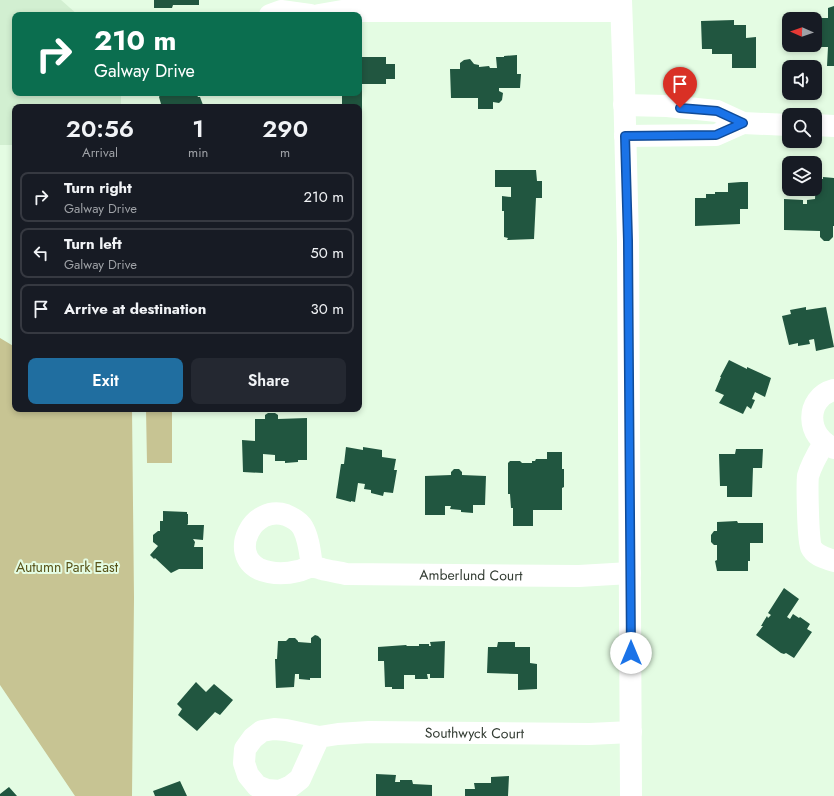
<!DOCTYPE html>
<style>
:root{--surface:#171b24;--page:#242831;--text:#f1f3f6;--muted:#9ea1a6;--line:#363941;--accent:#206ea0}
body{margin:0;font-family:Jost,sans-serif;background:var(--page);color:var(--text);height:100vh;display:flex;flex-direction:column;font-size:15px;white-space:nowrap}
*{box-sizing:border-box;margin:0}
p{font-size:13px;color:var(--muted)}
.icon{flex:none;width:22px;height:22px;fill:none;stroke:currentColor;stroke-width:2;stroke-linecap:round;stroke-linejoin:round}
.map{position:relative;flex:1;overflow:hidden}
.panel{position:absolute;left:12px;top:104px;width:350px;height:308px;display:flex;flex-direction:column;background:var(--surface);border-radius:8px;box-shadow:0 2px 6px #0003}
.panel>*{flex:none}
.hud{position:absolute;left:12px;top:12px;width:350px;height:84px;border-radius:8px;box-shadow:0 2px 6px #0003;background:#0b6e4f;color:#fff;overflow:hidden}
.needle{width:26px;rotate:272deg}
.fabs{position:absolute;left:782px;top:12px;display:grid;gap:8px}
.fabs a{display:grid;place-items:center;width:40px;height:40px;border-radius:8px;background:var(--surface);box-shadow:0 2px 6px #0003;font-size:20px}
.pin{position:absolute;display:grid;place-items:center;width:34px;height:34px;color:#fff;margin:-41px -17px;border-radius:50% 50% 50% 0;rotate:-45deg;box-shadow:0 0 4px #0007}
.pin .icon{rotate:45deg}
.me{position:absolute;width:44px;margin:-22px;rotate:0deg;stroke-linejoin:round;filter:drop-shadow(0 0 3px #0008)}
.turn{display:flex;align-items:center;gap:14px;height:84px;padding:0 16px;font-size:18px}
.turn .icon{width:52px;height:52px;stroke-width:2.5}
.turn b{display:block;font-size:28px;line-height:34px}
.eta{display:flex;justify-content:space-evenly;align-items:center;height:68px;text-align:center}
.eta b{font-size:24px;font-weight:600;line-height:28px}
.primary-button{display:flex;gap:8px;margin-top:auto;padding:8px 16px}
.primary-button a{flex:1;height:46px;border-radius:8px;background:var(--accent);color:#fff;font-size:16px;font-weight:600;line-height:46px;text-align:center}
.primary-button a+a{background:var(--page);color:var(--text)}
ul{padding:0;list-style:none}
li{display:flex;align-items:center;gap:12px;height:50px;margin:0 8px 6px;padding:0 8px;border:2px solid var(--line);border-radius:8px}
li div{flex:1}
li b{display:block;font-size:15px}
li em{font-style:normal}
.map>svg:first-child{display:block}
.built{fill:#d2efd1}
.green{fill:#c7c493}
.building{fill:#215640}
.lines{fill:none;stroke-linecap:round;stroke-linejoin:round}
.minor{stroke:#fff;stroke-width:22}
.route-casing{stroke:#114b97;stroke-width:10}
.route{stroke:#1a73e8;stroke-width:7}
.labels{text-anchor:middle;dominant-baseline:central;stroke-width:4;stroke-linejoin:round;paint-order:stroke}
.park-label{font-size:14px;fill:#585319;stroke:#e4fce3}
.street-label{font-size:14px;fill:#323b32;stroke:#e4fce3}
</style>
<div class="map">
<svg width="834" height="796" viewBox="0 0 834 796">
<rect width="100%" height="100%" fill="#e4fce3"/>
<path class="built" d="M 0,0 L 61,0 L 78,15 L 15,15 L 15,93 L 121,93 L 121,107 L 15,107 L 15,145 L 0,145 Z"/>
<path class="green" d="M 0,338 L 15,347 L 15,409 L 132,409 L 134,598 L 132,796 L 75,796 L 0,685 Z
M 146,409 L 172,409 L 172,463 L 147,463 Z"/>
<path class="building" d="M 154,0 L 199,0 L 199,5 L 173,5 L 172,8 L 154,8 Z
M 834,6 L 834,66 L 827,66 L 828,47 L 809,47 L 809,45 L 815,45 L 815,18 L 828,18 L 828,8 Z
M 798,17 L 813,18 L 813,19 L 798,19 Z
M 734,20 L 734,25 L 746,25 L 746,38 L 756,37 L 756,68 L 732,68 L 732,54 L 712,54 L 712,49 L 702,49 L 701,21 Z
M 517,55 L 517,74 L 521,74 L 520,88 L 499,88 L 499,91 L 503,93 L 502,100 L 499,103 L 493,102 L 493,109 L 478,109 L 478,98 L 451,98 L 450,69 L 460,69 L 460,63 L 464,60 L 470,59 L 474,64 L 479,65 L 479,67 L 489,66 L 490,68 L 497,68 L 496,57 L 504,57 L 504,56 Z
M 359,57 L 386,57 L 386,64 L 395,64 L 395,79 L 386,79 L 386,84 L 362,84 L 362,114 L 359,114 L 359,107 L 342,107 L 342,93 L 359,93 Z
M 161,93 L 196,93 L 198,97 L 200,97 L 203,105 L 200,107 L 167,107 L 166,105 L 161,104 L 159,97 Z
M 495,170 L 536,170 L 537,181 L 542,181 L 542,198 L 536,198 L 534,239 L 507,240 L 508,238 L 504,237 L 504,211 L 502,211 L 502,196 L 511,197 L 511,187 L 495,187 Z
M 823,177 L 834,178 L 834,226 L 833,226 L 833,237 L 829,241 L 824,241 L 820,237 L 820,231 L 784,230 L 784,199 L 803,200 L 803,204 L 807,204 L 807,200 L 815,199 L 816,179 L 823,179 Z
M 741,182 L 748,182 L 748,209 L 740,209 L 740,224 L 695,226 L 695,198 L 706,198 L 706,194 L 715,194 L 715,192 L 728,192 L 728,183 Z
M 806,307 L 806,310 L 826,307 L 834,347 L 816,351 L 814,339 L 809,340 L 810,344 L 798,346 L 798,343 L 789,345 L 782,316 L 791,314 L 790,310 Z
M 729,360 L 747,369 L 747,367 L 771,378 L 765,397 L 755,392 L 752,399 L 755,400 L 751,409 L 747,406 L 743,414 L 719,403 L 724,395 L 715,391 L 721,377 L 720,377 Z
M 268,413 L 275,413 L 278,415 L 278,419 L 307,418 L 307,460 L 298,460 L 298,462 L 285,463 L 285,461 L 275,461 L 275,455 L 263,454 L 263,473 L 243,472 L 242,440 L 255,441 L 255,419 L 265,419 L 265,415 Z
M 346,447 L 363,450 L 363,447 L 382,450 L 382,457 L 396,459 L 394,470 L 397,470 L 393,493 L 384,492 L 383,496 L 371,493 L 371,490 L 364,489 L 365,484 L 358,483 L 355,502 L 351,501 L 351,502 L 336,498 L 341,464 L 344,464 Z
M 736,449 L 763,449 L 762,468 L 753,468 L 752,497 L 727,497 L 727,486 L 720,486 L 719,454 L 735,454 Z
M 547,452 L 562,452 L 562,469 L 564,469 L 564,487 L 562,488 L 562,510 L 533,510 L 533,526 L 513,526 L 513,508 L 511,508 L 510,494 L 508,494 L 508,463 L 510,461 L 520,461 L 522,463 L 532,463 L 532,461 L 535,461 L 536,459 L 547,459 Z
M 454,469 L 459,469 L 462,472 L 462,475 L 486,476 L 485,505 L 473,505 L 473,513 L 461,512 L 461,510 L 450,509 L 451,506 L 445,506 L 445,515 L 425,515 L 425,476 L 451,475 L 451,472 Z
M 163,511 L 187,512 L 187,514 L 188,514 L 188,524 L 187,525 L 204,525 L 203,540 L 193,539 L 195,542 L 194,547 L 203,547 L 203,569 L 179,569 L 171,573 L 155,558 L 154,559 L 150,555 L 158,546 L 153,542 L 153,535 L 158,531 L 160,531 L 160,521 L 163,521 Z
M 737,521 L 738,523 L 763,523 L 763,543 L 750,543 L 750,561 L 748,561 L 748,571 L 717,571 L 715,561 L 717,560 L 717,545 L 714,545 L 711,542 L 711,535 L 714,531 L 717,531 L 717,522 Z
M 784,588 L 799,599 L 787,617 L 790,619 L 793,614 L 799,618 L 800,617 L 810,624 L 807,629 L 812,632 L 794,658 L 786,653 L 784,654 L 781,653 L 756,635 L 763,626 L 761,626 L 767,616 L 768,618 L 771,615 L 768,613 Z
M 315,635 L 318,636 L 321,639 L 321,678 L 310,678 L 310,680 L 299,679 L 299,674 L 295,674 L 294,687 L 276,688 L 275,659 L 277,659 L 278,641 L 286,641 L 289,638 L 295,638 L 298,641 L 298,642 L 311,643 L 311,638 Z
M 445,641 L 444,678 L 430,678 L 430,674 L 427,674 L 428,679 L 415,679 L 415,675 L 404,675 L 404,689 L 392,689 L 392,687 L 385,687 L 384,661 L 378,661 L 378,647 L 406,645 L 407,646 L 419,646 L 419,644 L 429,644 L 429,646 L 431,646 L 430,642 Z
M 498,642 L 515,642 L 515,647 L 530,647 L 530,663 L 537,664 L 537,689 L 518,690 L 518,674 L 487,673 L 488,647 L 497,647 Z
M 196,682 L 206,692 L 214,684 L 233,700 L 220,715 L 215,712 L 197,731 L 178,715 L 182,709 L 177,704 Z
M 376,774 L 396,775 L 395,782 L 400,782 L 400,780 L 412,780 L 413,784 L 432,785 L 432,796 L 376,796 Z
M 509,776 L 508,796 L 465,796 L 465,789 L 475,789 L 474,783 L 491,783 L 491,777 Z
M 180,781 L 187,796 L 155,796 L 153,791 Z
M 9,787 L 17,796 L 0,796 L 0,794 Z"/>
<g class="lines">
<g class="minor">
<path d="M 621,0 L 624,85 L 628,241 L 631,796"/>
<path d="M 270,15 L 281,11 L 310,15"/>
<path d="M 319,15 L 342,11 L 621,11"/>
<path d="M 624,105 L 667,106 L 717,111 L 743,123 L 789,125"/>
<path d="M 815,125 L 834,126"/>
<path d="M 625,136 L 716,135 L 743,123"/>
<path d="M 834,390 C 804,398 806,438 834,448"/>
<path d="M 824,443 C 818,453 811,465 808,476 C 807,484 808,542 811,547 C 815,556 826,558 834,561"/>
<path id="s1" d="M 312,566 C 310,553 309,539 303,528 C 300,522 293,518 286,515 C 253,504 228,553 259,569 C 271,574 286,574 298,571 C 303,570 308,566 313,567 C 316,567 319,568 322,569 C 329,571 338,572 346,574 L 579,576 L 630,573"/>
<path id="s2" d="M 319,737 L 300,779 L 291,786 L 280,791 L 267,790 L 257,786 L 248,775 L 244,763 L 245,749 L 253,738 L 262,731 L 274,729 L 286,730 L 319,737 L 338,734 L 369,732 L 590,734 L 631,732"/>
</g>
</g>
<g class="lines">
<defs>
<path id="route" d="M 631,653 L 628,241 L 625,136 L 716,135 L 743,123 L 717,111 L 680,108"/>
</defs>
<use href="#route" class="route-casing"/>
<use href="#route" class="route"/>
</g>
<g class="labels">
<g class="park-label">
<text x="67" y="567">Autumn Park East</text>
</g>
<g class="street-label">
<text stroke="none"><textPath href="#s1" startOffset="363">Amberlund Court</textPath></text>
<text stroke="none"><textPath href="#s2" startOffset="373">Southwyck Court</textPath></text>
</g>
</g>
</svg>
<div class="fabs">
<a><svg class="needle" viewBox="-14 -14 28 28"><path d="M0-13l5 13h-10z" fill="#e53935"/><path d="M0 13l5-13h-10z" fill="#9ea1a6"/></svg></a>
<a><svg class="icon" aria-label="sound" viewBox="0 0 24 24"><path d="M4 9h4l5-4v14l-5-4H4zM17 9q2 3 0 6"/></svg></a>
<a><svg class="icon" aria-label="search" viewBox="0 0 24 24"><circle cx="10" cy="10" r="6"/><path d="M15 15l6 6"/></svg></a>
<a><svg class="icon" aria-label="layers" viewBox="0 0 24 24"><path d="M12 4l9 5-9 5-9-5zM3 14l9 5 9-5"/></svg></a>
</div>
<div class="pin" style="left:680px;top:108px;background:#d93025"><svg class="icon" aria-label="arrive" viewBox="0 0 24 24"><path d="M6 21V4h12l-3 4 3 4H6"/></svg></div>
<svg class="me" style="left:631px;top:653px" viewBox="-20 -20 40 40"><circle r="19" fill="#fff"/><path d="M0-13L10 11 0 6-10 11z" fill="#1a73e8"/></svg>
<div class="hud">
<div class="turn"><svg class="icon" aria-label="right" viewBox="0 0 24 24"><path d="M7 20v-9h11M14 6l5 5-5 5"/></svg><div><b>210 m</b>Galway Drive</div></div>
</div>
<section class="panel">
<div class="eta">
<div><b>20:56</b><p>Arrival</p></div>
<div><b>1</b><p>min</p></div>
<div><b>290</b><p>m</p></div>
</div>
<ul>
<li><svg class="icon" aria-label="right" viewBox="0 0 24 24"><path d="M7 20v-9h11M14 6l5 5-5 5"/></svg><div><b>Turn right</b><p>Galway Drive</p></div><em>210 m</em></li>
<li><svg class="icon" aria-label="left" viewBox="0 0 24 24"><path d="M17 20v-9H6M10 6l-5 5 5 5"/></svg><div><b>Turn left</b><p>Galway Drive</p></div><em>50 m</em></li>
<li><svg class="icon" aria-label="arrive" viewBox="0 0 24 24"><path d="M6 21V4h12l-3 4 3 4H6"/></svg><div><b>Arrive at destination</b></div><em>30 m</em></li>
</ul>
<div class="primary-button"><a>Exit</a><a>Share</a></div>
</section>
</div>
